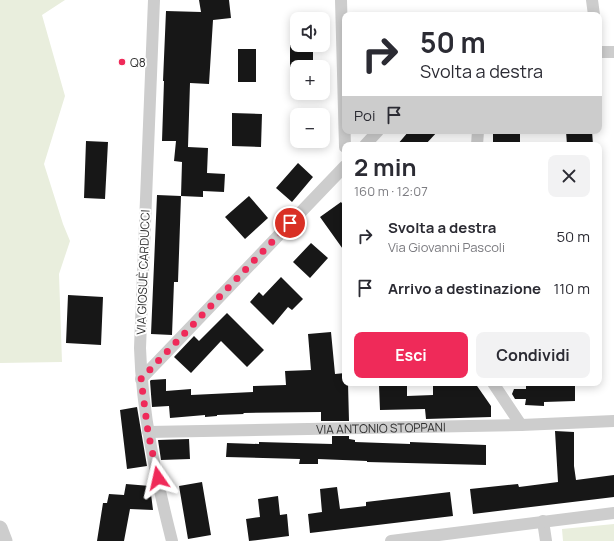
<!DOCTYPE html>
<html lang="it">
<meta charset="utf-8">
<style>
:root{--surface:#fff;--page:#f2f2f3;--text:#2b2b33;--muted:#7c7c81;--accent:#ef2a59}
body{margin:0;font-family:Manrope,sans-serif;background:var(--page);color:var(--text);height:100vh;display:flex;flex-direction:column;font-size:15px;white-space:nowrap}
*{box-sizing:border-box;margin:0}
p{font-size:13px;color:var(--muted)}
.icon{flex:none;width:22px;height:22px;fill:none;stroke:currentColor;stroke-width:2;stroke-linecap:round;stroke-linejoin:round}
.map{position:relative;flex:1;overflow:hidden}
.drawer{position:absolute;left:342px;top:142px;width:260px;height:244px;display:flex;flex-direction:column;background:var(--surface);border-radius:8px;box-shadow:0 2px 10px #0003}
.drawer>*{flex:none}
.hud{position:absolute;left:342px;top:12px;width:260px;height:122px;border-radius:8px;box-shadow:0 2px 10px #0003;background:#fff;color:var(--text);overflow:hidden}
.fabs{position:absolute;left:290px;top:12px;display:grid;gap:8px}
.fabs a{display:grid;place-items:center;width:40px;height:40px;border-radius:8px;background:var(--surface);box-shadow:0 2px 10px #0003;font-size:20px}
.pin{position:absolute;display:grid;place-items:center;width:34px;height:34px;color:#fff;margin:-17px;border:2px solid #fff;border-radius:50%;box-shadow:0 1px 4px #0007}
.me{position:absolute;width:44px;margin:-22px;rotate:349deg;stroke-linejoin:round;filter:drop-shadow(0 0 3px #0008)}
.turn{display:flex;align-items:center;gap:14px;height:84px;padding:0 12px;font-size:18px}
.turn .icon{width:52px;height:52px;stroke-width:2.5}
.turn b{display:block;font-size:28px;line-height:34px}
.then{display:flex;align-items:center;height:38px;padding:0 12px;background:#0003;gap:8px;font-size:15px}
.round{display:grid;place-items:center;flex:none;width:42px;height:42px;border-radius:8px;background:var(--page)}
.headline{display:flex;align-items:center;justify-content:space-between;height:68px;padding:0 12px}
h1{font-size:24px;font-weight:700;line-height:30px}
.action{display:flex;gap:8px;margin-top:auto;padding:8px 12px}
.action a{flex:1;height:46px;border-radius:8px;background:var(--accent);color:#fff;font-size:16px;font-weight:700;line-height:46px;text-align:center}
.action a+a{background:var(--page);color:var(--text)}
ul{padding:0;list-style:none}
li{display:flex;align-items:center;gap:12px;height:52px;padding:0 12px}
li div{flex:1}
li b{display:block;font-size:15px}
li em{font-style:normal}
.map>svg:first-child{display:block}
.green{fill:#e9eedd}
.building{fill:#171717}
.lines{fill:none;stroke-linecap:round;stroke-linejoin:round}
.minor{stroke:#cdcdcd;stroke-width:12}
.tertiary{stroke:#cdcdcd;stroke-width:15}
.route{stroke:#ef2a59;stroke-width:7;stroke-dasharray:0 12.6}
.poi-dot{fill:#ef2a59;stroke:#fff;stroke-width:1.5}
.labels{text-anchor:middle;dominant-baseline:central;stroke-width:4;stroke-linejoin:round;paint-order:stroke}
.poi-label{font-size:12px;fill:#303030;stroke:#fff;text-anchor:start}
.street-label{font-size:12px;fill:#303030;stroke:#fff}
</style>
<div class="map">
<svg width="614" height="541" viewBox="0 0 614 541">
<rect width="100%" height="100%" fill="#fff"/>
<path class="green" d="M 0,0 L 65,0 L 42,15 L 65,96 L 44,164 L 63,224 L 70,241 L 59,274 L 62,362 L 0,363 Z
M 614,524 L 614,541 L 563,541 L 562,529 Z"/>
<path class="building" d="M 199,0 L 229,0 L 231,18 L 213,20 L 209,84 L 190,83 L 188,147 L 208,148 L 207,173 L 225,174 L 224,192 L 203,191 L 203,197 L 181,196 L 182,162 L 174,161 L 176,141 L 162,141 L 164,81 L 163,81 L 166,11 L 201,12 Z
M 290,45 L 313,45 L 313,67 L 290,67 Z
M 238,49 L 256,49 L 256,82 L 238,82 Z
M 232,113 L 262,114 L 261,147 L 232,146 Z
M 409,131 L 438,131 L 425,145 L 397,145 Z
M 566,131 L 592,131 L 593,145 L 567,145 Z
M 493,133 L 520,134 L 520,145 L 493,145 Z
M 86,141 L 108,142 L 105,199 L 84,198 Z
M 298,163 L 313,177 L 292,202 L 276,188 Z
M 157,195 L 181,196 L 178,282 L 174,282 L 172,335 L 151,334 Z
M 249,196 L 268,218 L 245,239 L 225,217 Z
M 341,202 L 345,207 L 345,252 L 320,217 Z
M 311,243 L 328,258 L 310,278 L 293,262 Z
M 281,277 L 303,299 L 292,310 L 288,307 L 273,325 L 250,302 L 259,292 L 263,296 Z
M 68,295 L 103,297 L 101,345 L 66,343 Z
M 227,313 L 264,350 L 247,367 L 221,341 L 191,373 L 174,357 L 194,336 L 199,341 Z
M 331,332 L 335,374 L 345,373 L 345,383 L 348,383 L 349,421 L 321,421 L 321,412 L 243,413 L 244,414 L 217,415 L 217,416 L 205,417 L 205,415 L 170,418 L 169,406 L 152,407 L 150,381 L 151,380 L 166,379 L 166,391 L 191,389 L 191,395 L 253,392 L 253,386 L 286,385 L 285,371 L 311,370 L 308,334 Z
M 433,383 L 475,383 L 491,406 L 491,417 L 426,419 L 425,409 L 380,410 L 379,385 L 407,385 L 407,396 L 433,395 Z
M 526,383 L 575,383 L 575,401 L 544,402 L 544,406 L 525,405 L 526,399 L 515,399 L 512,394 L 514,389 L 526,389 Z
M 137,407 L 147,466 L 127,469 L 120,410 Z
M 555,431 L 574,432 L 574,466 L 576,480 L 614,475 L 614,497 L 473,514 L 470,489 L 518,484 L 519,487 L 558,482 Z
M 332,436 L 349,436 L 349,439 L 355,440 L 355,442 L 410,444 L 410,442 L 486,445 L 486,465 L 367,462 L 367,461 L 318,459 L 318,464 L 299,464 L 300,459 L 226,457 L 227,443 L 259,444 L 259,442 L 332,444 Z
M 189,439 L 190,459 L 161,460 L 158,440 Z
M 202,482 L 211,535 L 188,539 L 179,486 Z
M 126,484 L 150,486 L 153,510 L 130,509 L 124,541 L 97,541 L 103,503 L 107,503 L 109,494 L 124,495 Z
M 337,487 L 340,509 L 366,506 L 366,502 L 450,492 L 453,516 L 310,533 L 308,514 L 322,512 L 320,489 Z
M 278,496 L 280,515 L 287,514 L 289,536 L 249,541 L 246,519 L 260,517 L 258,499 Z"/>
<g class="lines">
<g class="minor">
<path d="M 154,0 L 140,348 C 142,413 156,478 172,541"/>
<path d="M 341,0 L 345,147"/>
<path d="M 592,0 L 594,15"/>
<path d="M 599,52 L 614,52"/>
<path d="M 365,145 L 378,131"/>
<path d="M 477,145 L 478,131"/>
<path d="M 141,379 L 345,166"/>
<path d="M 493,383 L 521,425"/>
<path id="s1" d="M 148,432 L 521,425 L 614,421"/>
<path d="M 543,521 L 546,541"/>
<path d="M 391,541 L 614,513"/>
</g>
<path class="tertiary" d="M 0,528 L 5,541"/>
</g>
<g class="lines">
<path class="route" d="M 158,478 L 148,432 L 141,379 L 290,223"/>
</g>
<circle class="poi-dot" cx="122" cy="62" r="4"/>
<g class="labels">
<g class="poi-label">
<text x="130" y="62">Q8</text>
</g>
<g class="street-label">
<text transform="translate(143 272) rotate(-88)">VIA GIOSUÈ CARDUCCI</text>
<text stroke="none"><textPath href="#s1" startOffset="233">VIA ANTONIO STOPPANI</textPath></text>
</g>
</g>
</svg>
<div class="fabs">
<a><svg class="icon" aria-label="sound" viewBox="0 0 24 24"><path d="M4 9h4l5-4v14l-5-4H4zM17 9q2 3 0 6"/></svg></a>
<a>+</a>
<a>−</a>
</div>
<div class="pin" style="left:290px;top:223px;background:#d93025"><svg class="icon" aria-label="arrive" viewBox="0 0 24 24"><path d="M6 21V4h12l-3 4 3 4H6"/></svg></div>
<svg class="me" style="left:158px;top:478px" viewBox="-20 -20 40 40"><path d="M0-17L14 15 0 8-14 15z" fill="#ef2a59" stroke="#fff" stroke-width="4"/></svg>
<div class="hud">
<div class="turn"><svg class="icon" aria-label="right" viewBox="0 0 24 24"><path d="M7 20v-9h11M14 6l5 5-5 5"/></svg><div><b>50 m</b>Svolta a destra</div></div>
<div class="then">Poi<svg class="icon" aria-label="arrive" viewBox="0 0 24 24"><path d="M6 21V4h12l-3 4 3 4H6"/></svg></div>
</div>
<section class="drawer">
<div class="headline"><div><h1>2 min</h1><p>160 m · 12:07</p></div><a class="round"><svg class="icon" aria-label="close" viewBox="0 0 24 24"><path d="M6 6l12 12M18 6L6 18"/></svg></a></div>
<ul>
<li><svg class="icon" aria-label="right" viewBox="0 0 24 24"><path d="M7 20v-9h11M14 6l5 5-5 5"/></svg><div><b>Svolta a destra</b><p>Via Giovanni Pascoli</p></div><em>50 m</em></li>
<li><svg class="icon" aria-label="arrive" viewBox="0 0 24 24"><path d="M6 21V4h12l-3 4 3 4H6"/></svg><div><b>Arrivo a destinazione</b></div><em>110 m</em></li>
</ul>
<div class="action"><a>Esci</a><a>Condividi</a></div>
</section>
</div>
